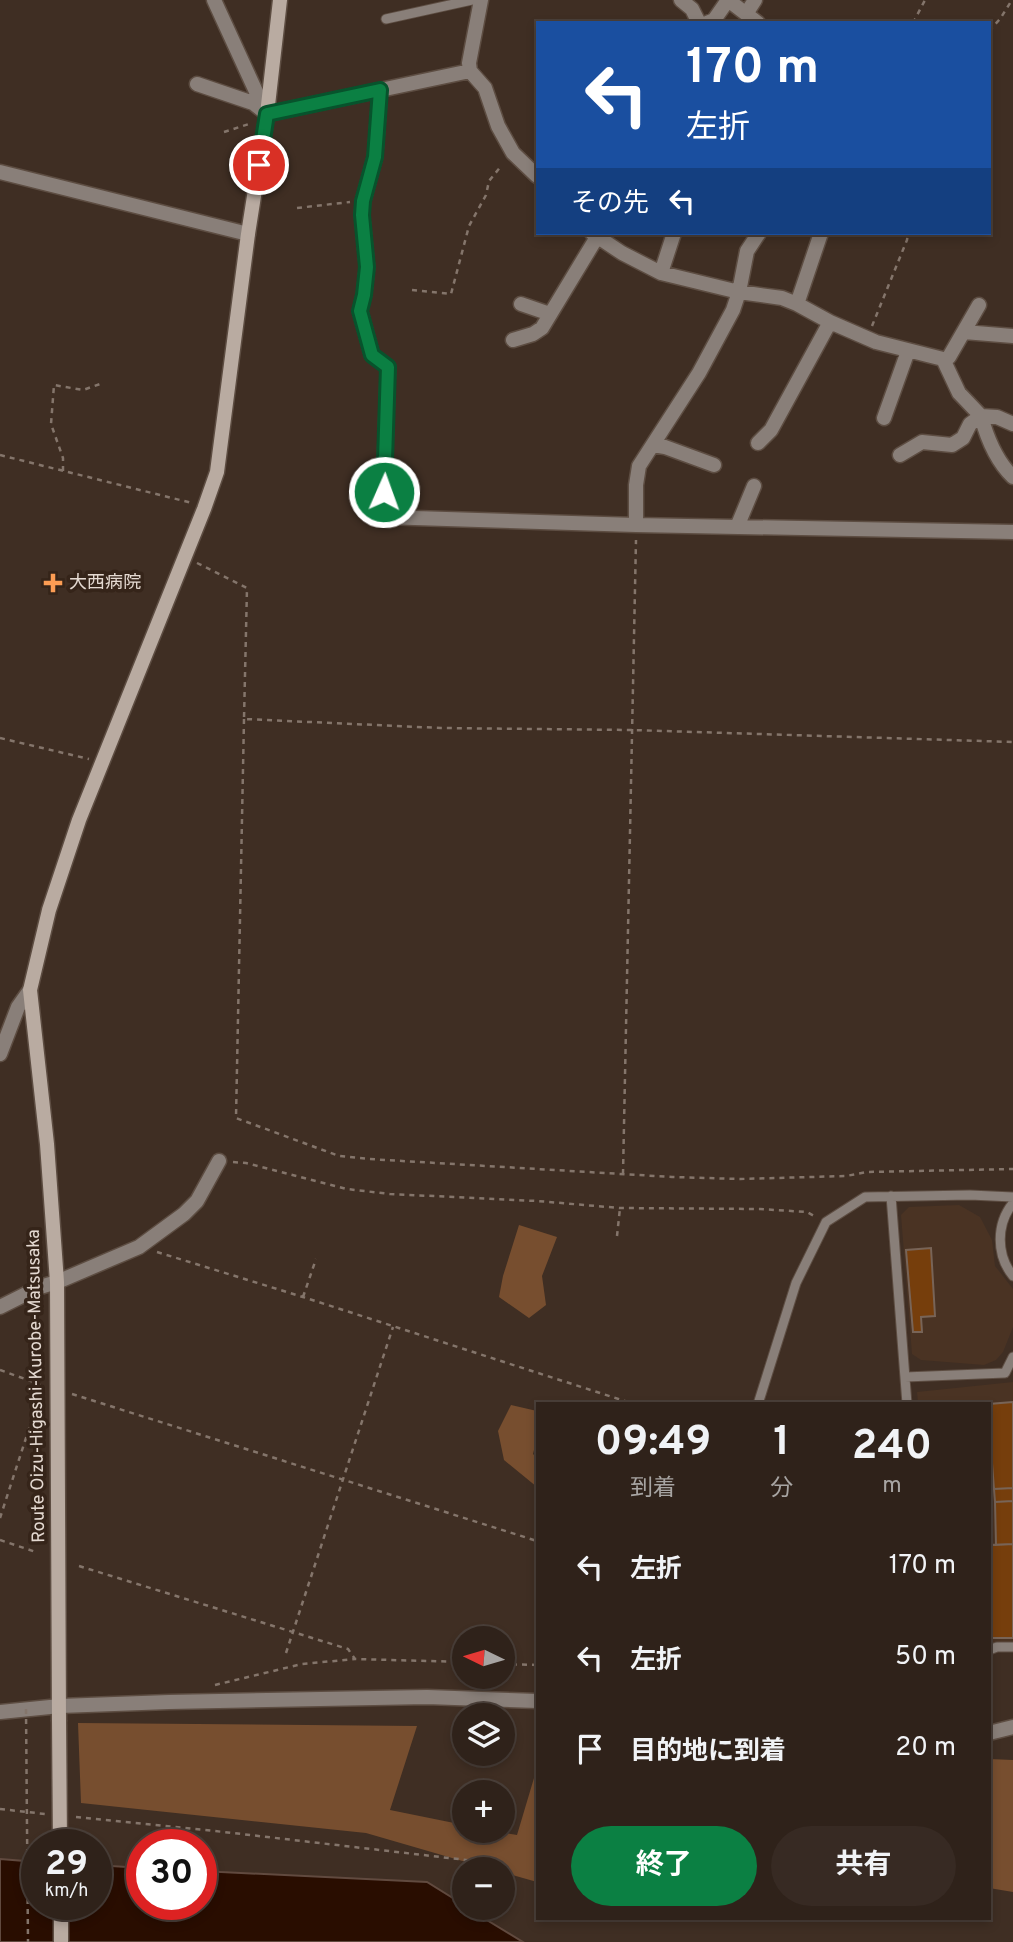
<!DOCTYPE html>
<html lang="ja">
<meta charset="utf-8">
<style>
:root{--surface:#2f221a;--page:#372a23;--text:#f1f3f6;--muted:#a7a4a2;--line:#4a3f39;--accent:#0b8043}
body{margin:0;font-family:Overpass,"Noto Sans JP",sans-serif;background:var(--page);color:var(--text);height:100vh;display:flex;flex-direction:column;font-size:26px;white-space:nowrap}
*{box-sizing:border-box;margin:0}
p{font-size:23px;color:var(--muted)}
.icon{flex:none;width:38px;height:38px;fill:none;stroke:currentColor;stroke-width:2;stroke-linecap:round;stroke-linejoin:round}
.map{position:relative;flex:1;overflow:hidden}
.drawer{position:absolute;left:536px;top:1402px;width:455px;height:518px;display:flex;flex-direction:column;background:var(--surface);border-radius:0px;box-shadow:0 4px 10px #0003,0 0 0 2px var(--line)}
.drawer>*{flex:none}
.top-card{position:absolute;left:536px;top:21px;width:455px;height:214px;border-radius:0px;box-shadow:0 4px 10px #0003,0 0 0 2px var(--line);background:#1a4fa0;color:#fff;overflow:hidden}
.needle{width:46px;rotate:275deg}
.controls{position:absolute;left:452px;top:1626px;display:grid;gap:14px}
.controls a{display:grid;place-items:center;width:63px;height:63px;border-radius:50%;background:var(--surface);box-shadow:0 4px 10px #0003,0 0 0 2px var(--line);font-size:35px}
.speed{position:absolute;left:21px;top:1829px;display:flex;gap:14px;font-size:35px;font-weight:700;text-align:center}
.speed>*{display:grid;place-content:center;width:91px;height:91px;border-radius:50%;background:var(--surface);box-shadow:0 4px 10px #0003,0 0 0 2px var(--line);line-height:1}
.speed small{font-size:18px;font-weight:400}
.speed .limit{border:10px solid #d22;background:#fff;color:#111}
.pin{position:absolute;display:grid;place-items:center;width:60px;height:60px;color:#fff;margin:-30px;border:4px solid #fff;border-radius:50%;box-shadow:0 2px 7px #0007}
.me{position:absolute;width:77px;margin:-38px;rotate:2deg;stroke-linejoin:round;filter:drop-shadow(0 0 5px #0008)}
.turn{display:flex;align-items:center;gap:24px;height:147px;padding:0 35px;font-size:32px}
.turn .icon{width:91px;height:91px;stroke-width:2.5}
.turn b{display:block;font-size:49px;line-height:60px}
.then{display:flex;align-items:center;height:66px;padding:0 35px;background:#0003;gap:14px;font-size:26px}
.eta{display:flex;justify-content:space-evenly;align-items:center;height:119px;text-align:center}
.eta b{font-size:42px;font-weight:700;line-height:49px}
.button{display:flex;gap:14px;margin-top:auto;padding:14px 35px}
.button a{flex:1;height:80px;border-radius:42px;background:var(--accent);color:#fff;font-size:28px;font-weight:700;line-height:80px;text-align:center}
.button a+a{background:var(--page);color:var(--text)}
ul{padding:0;list-style:none}
li{display:flex;align-items:center;gap:21px;height:91px;padding:0 35px}
li div{flex:1}
li b{display:block;font-size:26px}
li em{font-style:normal}
.map>svg:first-child{display:block}
.built{fill:#4a3323}
.green{fill:#774e2f}
.water{fill:#290d00;stroke:#614a3f;stroke-width:2}
.building{fill:#763e0c;stroke:#786457;stroke-width:2}
.lines{fill:none;stroke-linecap:round;stroke-linejoin:round}
.service-casing{stroke:#5d4d42;stroke-width:11}
.minor-casing{stroke:#5d4d42;stroke-width:17}
.secondary-casing{stroke:#5d4d42;stroke-width:17}
.path{stroke:#84756b;stroke-width:2.5;stroke-dasharray:5 5;stroke-linecap:butt}
.service{stroke:#897f79;stroke-width:9}
.minor{stroke:#897f79;stroke-width:14}
.secondary{stroke:#b9aba1;stroke-width:14}
.secondary-bridge-casing{stroke:#5d4d42;stroke-width:17;stroke-linecap:butt}
.path-bridge{stroke:#84756b;stroke-width:2.5;stroke-dasharray:5 5;stroke-linecap:butt}
.secondary-bridge{stroke:#b9aba1;stroke-width:14}
.route-casing{stroke:#07532c;stroke-width:18}
.route{stroke:#0b8043;stroke-width:12}
.poi-dot{fill:#fc9d54;stroke:#352419;stroke-width:2.5}
.labels{text-anchor:middle;dominant-baseline:central;stroke-width:7;stroke-linejoin:round;paint-order:stroke}
.poi-label{font-size:18px;fill:#e4d9d1;stroke:#352419;text-anchor:start}
.street-label{font-size:18px;fill:#e4d9d1;stroke:#352419}
</style>
<div class="map">
<svg width="1013" height="1942" viewBox="0 0 1013 1942">
<rect width="100%" height="100%" fill="#3f2e23"/>
<path class="built" d="M 959,1205 L 980,1217 L 992,1240 L 995,1266 L 1013,1289 L 1013,1327 L 1003,1352 L 996,1360 L 984,1365 L 921,1360 L 912,1354 L 901,1215 L 909,1207 Z
M 1013,1382 L 1013,1644 L 989,1644 L 989,1404 L 918,1403 L 917,1392 Z"/>
<path class="green" d="M 519,1225 L 557,1237 L 542,1276 L 546,1305 L 529,1318 L 499,1297 L 503,1276 Z
M 511,1405 L 537,1411 L 537,1438 L 533,1454 L 537,1458 L 537,1487 L 504,1460 L 498,1431 Z
M 78,1723 L 417,1726 L 390,1810 L 464,1825 L 464,1830 L 493,1831 L 517,1835 L 534,1778 L 537,1779 L 537,1882 L 502,1872 L 502,1869 L 490,1869 L 366,1833 L 81,1803 Z
M 989,1759 L 1013,1760 L 1013,1892 L 989,1888 Z"/>
<path class="water" d="M 0,1859 L 37,1862 L 37,1904 L 96,1904 L 96,1865 L 142,1868 L 142,1904 L 201,1904 L 201,1871 L 427,1882 L 464,1905 L 464,1908 L 467,1908 L 523,1942 L 0,1942 Z"/>
<path class="building" d="M 931,1248 L 935,1316 L 921,1317 L 922,1332 L 913,1332 L 906,1250 Z
M 1013,1402 L 1013,1488 L 994,1489 L 992,1463 L 989,1463 L 989,1404 Z
M 1013,1488 L 1013,1501 L 995,1502 L 994,1489 Z
M 1013,1501 L 1013,1544 L 996,1545 L 995,1502 Z
M 1013,1544 L 1013,1638 L 989,1638 L 989,1545 Z"/>
<g class="lines">
<defs>
<path id="service" d="M 386,19 L 472,0
M 891,1196 L 907,1404
M 1013,1203 C 996,1224 996,1255 1013,1276
M 905,1377 L 1005,1373 L 1013,1357
M 758,1404 L 796,1283 L 826,1222 L 865,1197 L 970,1195 L 1013,1197
M 989,1650 L 997,1647 L 1013,1647"/>
<path id="minor" d="M 214,0 L 264,109
M 481,0 L 469,63 L 470,71 L 485,88 L 498,126 L 513,153 L 537,176
M 681,0 L 692,9 L 699,23
M 746,14 L 755,0
M 707,23 L 714,20 L 728,0 L 758,23
M 197,84 L 253,103 L 267,114 L 470,71
M 380,90 L 375,157 L 363,201 L 362,215 L 367,267 L 364,295 L 360,311 L 372,355 L 388,367 L 383,517 L 636,525 L 1013,532
M 0,172 L 248,234
M 592,233 L 622,253 L 661,273 L 739,292 L 782,298 L 797,304 L 830,322 L 876,342 L 943,359 L 959,393 L 981,416 L 997,417 L 1013,424
M 661,273 L 674,233
M 521,304 L 550,314
M 797,304 L 821,233
M 964,332 L 1013,336
M 513,340 L 533,334 L 542,328 L 597,237
M 943,359 L 949,357 L 979,305
M 884,418 L 908,351
M 758,443 L 771,430 L 830,322
M 653,445 L 665,447 L 714,465
M 900,455 L 922,442 L 952,445 L 963,438 L 970,424 L 981,416 C 987,438 996,461 1013,477
M 636,525 L 636,485 L 639,466 L 699,373 L 733,310 L 739,292 L 747,251 L 759,233
M 737,527 L 754,486
M 0,1054 L 18,1007 L 30,990
M 0,1307 L 40,1287 L 57,1282 L 139,1247 L 184,1214 L 197,1201 L 219,1161
M 0,1712 L 60,1706 L 169,1702 L 427,1697 L 537,1701
M 989,1733 L 1013,1727"/>
<path id="secondary" d="M 59,1720 L 57,1282 L 47,1144 L 30,990 L 49,910 L 79,820 L 204,509 L 217,472 L 248,234 L 267,114 L 280,0
M 61,1904 L 61,1942"/>
</defs>
<use href="#service" class="service-casing"/>
<use href="#minor" class="minor-casing"/>
<use href="#secondary" class="secondary-casing"/>
<path class="path" d="M 913,23 L 925,0
M 989,31 L 1000,19 L 1012,0
M 224,132 L 249,124
M 297,208 L 350,202
M 412,290 L 451,294 L 469,226 L 486,195 L 489,181 L 502,165
M 872,326 L 907,240 L 908,233
M 0,455 L 192,503
M 63,471 L 63,458 L 51,424 L 54,385 L 83,390 L 100,384
M 197,563 L 247,588 L 244,719 L 441,728 L 632,730 L 1013,742
M 244,719 L 236,1118 L 339,1156 L 369,1159 L 672,1177 L 740,1179 L 846,1176 L 867,1172 L 1013,1169
M 0,738 L 89,759
M 233,1162 L 246,1163 L 347,1189 L 390,1194 L 537,1201 L 620,1208 L 760,1209 L 807,1212 L 816,1217
M 623,1174 L 636,540
M 617,1236 L 620,1208
M 157,1252 L 303,1297 L 634,1404
M 303,1297 L 316,1259
M 0,1370 L 39,1384 L 41,1387
M 72,1394 L 537,1541
M 0,1518 L 39,1398 L 42,1397
M 0,1540 L 36,1552
M 79,1566 L 348,1649 L 355,1659 L 464,1662
M 286,1653 L 393,1327
M 502,1664 L 537,1665
M 215,1685 L 302,1664 L 355,1659
M 0,1809 L 45,1814
M 76,1817 L 224,1832 L 501,1864"/>
<use href="#service" class="service"/>
<use href="#minor" class="minor"/>
<use href="#secondary" class="secondary"/>
<defs>
<path id="secondary-bridge" d="M 59,1720 L 60,1844"/>
</defs>
<use href="#secondary-bridge" class="secondary-bridge-casing"/>
<path class="path-bridge" d="M 26,1709 L 28,1942"/>
<use href="#secondary-bridge" class="secondary-bridge"/>
</g>
<g class="lines">
<defs>
<path id="route" d="M 259,165 L 267,114 L 380,90 L 375,157 L 363,201 L 362,215 L 367,267 L 364,295 L 360,311 L 372,355 L 388,367 L 384,492"/>
</defs>
<use href="#route" class="route-casing"/>
<use href="#route" class="route"/>
</g>
<path class="poi-dot" d="M49.5 572.5h7v7h7v7h-7v7h-7v-7h-7v-7h7z"/>
<g class="labels">
<g class="poi-label">
<text x="69" y="583">大西病院</text>
</g>
<g class="street-label">
<text transform="translate(37 1386) rotate(-91)">Route Oizu-Higashi-Kurobe-Matsusaka</text>
</g>
</g>
</svg>
<div class="controls">
<a><svg class="needle" viewBox="-14 -14 28 28"><path d="M0-13l5 13h-10z" fill="#e53935"/><path d="M0 13l5-13h-10z" fill="#a7a4a2"/></svg></a>
<a><svg class="icon" aria-label="layers" viewBox="0 0 24 24"><path d="M12 4l9 5-9 5-9-5zM3 14l9 5 9-5"/></svg></a>
<a>+</a>
<a>−</a>
</div>
<div class="speed"><div>29<small>km/h</small></div><div class="limit">30</div></div>
<div class="pin" style="left:259px;top:165px;background:#d93025"><svg class="icon" aria-label="arrive" viewBox="0 0 24 24"><path d="M6 21V4h12l-3 4 3 4H6"/></svg></div>
<svg class="me" style="left:384px;top:492px" viewBox="-20 -20 40 40"><circle r="17" fill="#0b8043" stroke="#fff" stroke-width="3"/><path d="M0-11L8 9 0 5-8 9z" fill="#fff"/></svg>
<div class="top-card">
<div class="turn"><svg class="icon" aria-label="left" viewBox="0 0 24 24"><path d="M17 20v-9H6M10 6l-5 5 5 5"/></svg><div><b>170 m</b>左折</div></div>
<div class="then">その先<svg class="icon" aria-label="left" viewBox="0 0 24 24"><path d="M17 20v-9H6M10 6l-5 5 5 5"/></svg></div>
</div>
<section class="drawer">
<div class="eta">
<div><b>09:49</b><p>到着</p></div>
<div><b>1</b><p>分</p></div>
<div><b>240</b><p>m</p></div>
</div>
<ul>
<li><svg class="icon" aria-label="left" viewBox="0 0 24 24"><path d="M17 20v-9H6M10 6l-5 5 5 5"/></svg><div><b>左折</b></div><em>170 m</em></li>
<li><svg class="icon" aria-label="left" viewBox="0 0 24 24"><path d="M17 20v-9H6M10 6l-5 5 5 5"/></svg><div><b>左折</b></div><em>50 m</em></li>
<li><svg class="icon" aria-label="arrive" viewBox="0 0 24 24"><path d="M6 21V4h12l-3 4 3 4H6"/></svg><div><b>目的地に到着</b></div><em>20 m</em></li>
</ul>
<div class="button"><a>終了</a><a>共有</a></div>
</section>
</div>
